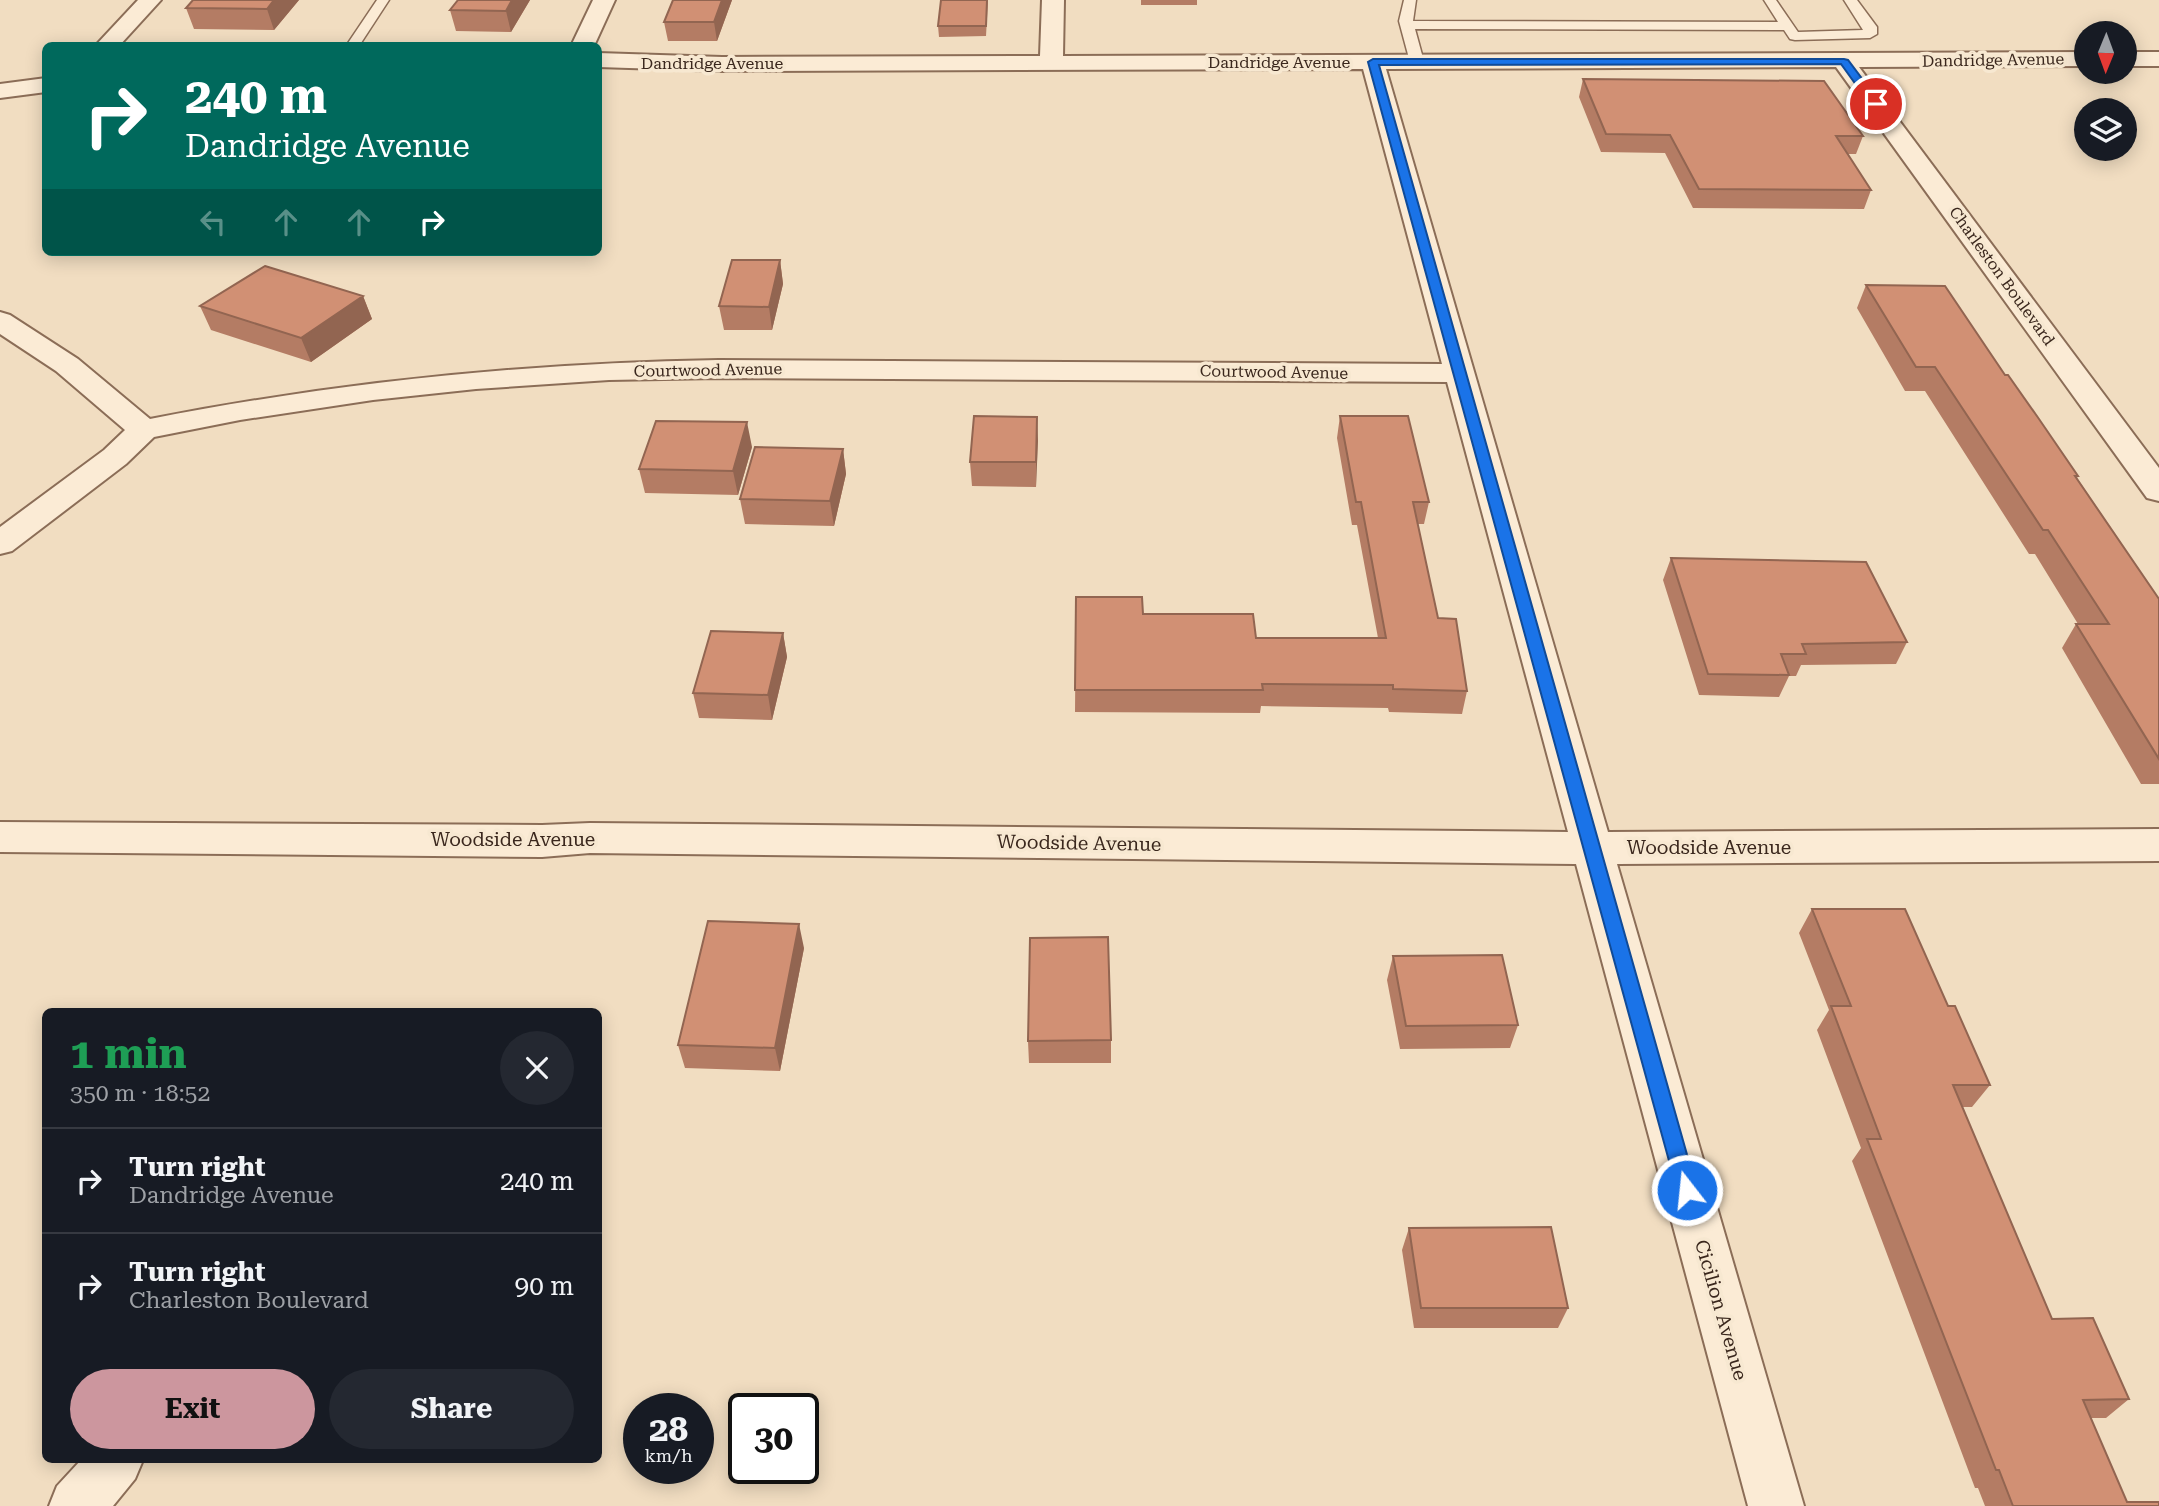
<!DOCTYPE html>
<meta charset="utf-8">
<style>
:root{--surface:#171b24;--page:#242831;--text:#f1f3f6;--muted:#9ea1a6;--line:#363941;--accent:#cc969e}
body{margin:0;font-family:"Roboto Serif",serif;background:var(--page);color:var(--text);height:100vh;display:flex;flex-direction:column;font-size:26px;white-space:nowrap}
*{box-sizing:border-box;margin:0}
p{font-size:23px;color:var(--muted)}
.icon{flex:none;width:38px;height:38px;fill:none;stroke:currentColor;stroke-width:2;stroke-linecap:round;stroke-linejoin:round}
.map{position:relative;flex:1;overflow:hidden}
.panel{position:absolute;left:42px;top:1008px;width:560px;height:455px;display:flex;flex-direction:column;background:var(--surface);border-radius:10px;box-shadow:0 4px 18px #0003}
.panel>*{flex:none}
.banner{position:absolute;left:42px;top:42px;width:560px;height:214px;border-radius:10px;box-shadow:0 4px 18px #0003;background:#00695c;color:#fff;overflow:hidden}
.needle{width:46px;rotate:181deg}
.tools{position:absolute;left:2074px;top:21px;display:grid;gap:14px}
.tools a{display:grid;place-items:center;width:63px;height:63px;border-radius:50%;background:var(--surface);box-shadow:0 4px 18px #0003;font-size:35px}
.speed{position:absolute;left:623px;top:1393px;display:flex;gap:14px;font-size:35px;font-weight:700;text-align:center}
.speed>*{display:grid;place-content:center;width:91px;height:91px;border-radius:50%;background:var(--surface);box-shadow:0 4px 18px #0003;line-height:1}
.speed small{font-size:18px;font-weight:400}
.speed .limit{border:4px solid #111;border-radius:10px;background:#fff;color:#111}
.pin{position:absolute;display:grid;place-items:center;width:60px;height:60px;color:#fff;margin:-30px;border:4px solid #fff;border-radius:50%;box-shadow:0 2px 7px #0007}
.me{position:absolute;width:77px;margin:-38px;rotate:344deg;stroke-linejoin:round;filter:drop-shadow(0 0 5px #0008)}
.turn{display:flex;align-items:center;gap:24px;height:147px;padding:0 28px;font-size:32px}
.turn .icon{width:91px;height:91px;stroke-width:2.5}
.turn b{display:block;font-size:49px;line-height:60px}
.lanes{display:flex;align-items:center;height:66px;padding:0 28px;background:#0003;justify-content:center;gap:35px;direction:ltr}
.lanes .off{opacity:.35}
.round{display:grid;place-items:center;flex:none;width:74px;height:74px;border-radius:37px;background:var(--page)}
.head{display:flex;align-items:center;justify-content:space-between;height:119px;padding:0 28px}
h1{font-size:42px;font-weight:700;line-height:52px;color:#1e9e55}
.button{display:flex;gap:14px;margin-top:auto;padding:14px 28px}
.button a{flex:1;height:80px;border-radius:42px;background:var(--accent);color:#111;font-size:28px;font-weight:700;line-height:80px;text-align:center}
.button a+a{background:var(--page);color:var(--text)}
ul{padding:0;list-style:none}
li{display:flex;align-items:center;gap:21px;height:105px;padding:0 28px;border-top:2px solid var(--line)}
li div{flex:1}
li b{display:block;font-size:26px}
li em{font-style:normal}
.map>svg:first-child{display:block}
.lines{fill:none;stroke-linecap:round;stroke-linejoin:round}
.service-casing{stroke:#8b6d57;stroke-width:3}
.minor-casing{stroke:#8b6d57;stroke-width:4}
.service{fill:#fbebd5;fill-rule:evenodd}
.minor{fill:#fbebd5;fill-rule:evenodd}
.wall{fill:#b47c64}
.shaded-wall{fill:#926551}
.building{fill:#d19074;stroke:#926551;stroke-width:2}
.route{fill:#1a73e8;stroke:#114b97;stroke-width:2}
.labels{text-anchor:middle;dominant-baseline:central;stroke-width:7;stroke-linejoin:round;paint-order:stroke}
.far-street-label{font-size:16px;fill:#3a271d;stroke:#f7e8d1}
.street-label{font-size:19px;fill:#3a271d;stroke:#f7e8d1}
</style>
<div class="map">
<svg width="2159" height="1506" viewBox="0 0 2159 1506">
<rect width="100%" height="100%" fill="#f1ddc1"/>
<g class="lines">
<defs>
<path id="service" d="M 377,0 L 389,0 L 359,46 L 346,46 Z
M 1404,0 L 1416,0 L 1413,21 L 1778,22 L 1764,0 L 1776,0 L 1798,32 L 1863,30 L 1844,0 L 1857,0 L 1877,27 L 1877,34 L 1870,38 L 1795,40 L 1790,39 L 1784,30 L 1415,29 L 1424,62 L 1417,66 L 1410,62 L 1399,21 Z"/>
<path id="minor" d="M 138,0 L 161,0 L 119,46 L 95,46 Z
M 593,0 L 615,0 L 594,46 L 571,46 Z
M 1042,0 L 1064,0 L 1063,56 L 2086,52 L 2086,66 L 1859,67 L 2159,468 L 2159,501 L 2147,498 L 1836,67 L 1386,69 L 1608,832 L 2159,829 L 2159,861 L 1617,864 L 1804,1506 L 1748,1506 L 1576,864 L 590,853 L 542,857 L 0,852 L 0,822 L 542,825 L 590,823 L 1568,832 L 1447,382 L 719,378 L 609,380 L 476,389 L 373,400 L 240,420 L 154,437 L 126,464 L 12,551 L 0,554 L 0,527 L 104,450 L 125,430 L 56,371 L 0,334 L 0,312 L 10,315 L 78,359 L 150,419 C 339,382 527,363 719,360 L 1442,364 L 1363,69 L 722,71 L 598,67 L 598,53 L 722,57 L 1040,56 Z
M 2124,52 L 2159,52 L 2159,66 L 2124,66 Z
M 46,78 L 46,92 L 0,98 L 0,84 Z
M 81,1460 L 143,1460 L 135,1479 L 113,1506 L 49,1506 L 57,1486 Z"/>
</defs>
<use href="#service" class="service-casing"/>
<use href="#minor" class="minor-casing"/>
<use href="#service" class="service"/>
<use href="#minor" class="minor"/>
</g>
<path class="wall" d="M 193,0 L 299,0 L 274,30 L 194,29 L 186,8 Z
M 458,0 L 530,0 L 511,32 L 456,31 L 450,10 Z
M 673,0 L 732,0 L 717,41 L 668,41 L 664,22 Z
M 941,0 L 988,0 L 986,36 L 939,37 L 938,26 Z
M 1141,0 L 1197,0 L 1197,5 L 1141,5 Z
M 1583,79 L 1863,136 L 1856,154 L 1848,154 L 1871,190 L 1864,209 L 1693,208 L 1665,153 L 1601,152 L 1579,97 Z
M 780,260 L 783,284 L 772,330 L 724,330 L 719,306 Z
M 1866,285 L 2005,375 L 2078,476 L 2077,478 L 2159,599 L 2159,784 L 2141,784 L 2062,648 L 2076,624 L 2078,624 L 2035,554 L 2029,554 L 1925,391 L 1905,391 L 1857,308 Z
M 363,296 L 372,319 L 311,362 L 211,330 L 200,306 Z
M 1340,416 L 1429,502 L 1424,524 L 1417,524 L 1438,618 L 1467,691 L 1462,714 L 1389,712 L 1388,708 L 1261,706 L 1260,713 L 1075,712 L 1076,597 L 1143,614 L 1256,638 L 1378,638 L 1357,525 L 1352,525 L 1337,438 Z
M 1037,417 L 1036,487 L 972,486 L 970,462 Z
M 752,447 L 738,495 L 645,493 L 639,469 Z
M 843,449 L 846,474 L 834,526 L 745,524 L 740,499 Z
M 1671,558 L 1907,642 L 1896,664 L 1801,665 L 1796,676 L 1789,676 L 1779,697 L 1699,695 L 1663,580 Z
M 783,633 L 787,657 L 772,720 L 699,718 L 693,693 Z
M 1812,909 L 1948,1006 L 1990,1085 L 1972,1107 L 1962,1107 L 2052,1319 L 2129,1399 L 2106,1418 L 2091,1418 L 2127,1502 L 2159,1506 L 1985,1506 L 1978,1488 L 1975,1488 L 1852,1161 L 1861,1148 L 1817,1030 L 1829,1010 L 1799,933 Z
M 804,948 L 780,1071 L 685,1068 L 678,1045 Z
M 1393,956 L 1518,1025 L 1510,1048 L 1400,1049 L 1387,980 Z
M 1111,1040 L 1111,1063 L 1029,1063 L 1028,1041 Z
M 1409,1228 L 1568,1308 L 1558,1328 L 1414,1328 L 1402,1250 Z"/>
<path class="shaded-wall" d="M 274,0 L 299,0 L 274,30 L 267,9 Z
M 512,0 L 530,0 L 511,32 L 506,11 Z
M 722,0 L 732,0 L 717,41 L 714,22 Z
M 780,260 L 783,284 L 772,330 L 769,307 Z
M 363,296 L 372,319 L 311,362 L 301,338 Z
M 1037,417 L 1038,441 L 1036,487 L 1036,462 Z
M 747,422 L 752,447 L 738,495 L 733,471 Z
M 843,449 L 846,474 L 834,526 L 830,501 Z
M 783,633 L 787,657 L 772,720 L 768,695 Z
M 799,924 L 804,948 L 780,1071 L 775,1048 Z"/>
<path class="building" d="M 193,0 L 274,0 L 267,9 L 186,8 Z
M 458,0 L 512,0 L 506,11 L 450,10 Z
M 673,0 L 722,0 L 714,22 L 664,22 Z
M 941,0 L 987,0 L 986,26 L 938,26 Z
M 1583,79 L 1824,81 L 1863,136 L 1836,136 L 1871,190 L 1699,189 L 1670,135 L 1606,134 Z
M 732,260 L 780,260 L 769,307 L 719,306 Z
M 265,266 L 363,296 L 301,338 L 200,306 Z
M 1866,285 L 1945,286 L 2005,375 L 2008,375 L 2039,419 L 2078,476 L 2075,476 L 2159,599 L 2159,759 L 2076,624 L 2109,624 L 2048,530 L 2043,530 L 1935,367 L 1916,367 Z
M 974,416 L 1037,417 L 1036,462 L 970,462 Z
M 1340,416 L 1408,416 L 1429,502 L 1413,502 L 1438,618 L 1456,619 L 1467,691 L 1393,689 L 1393,685 L 1262,684 L 1263,690 L 1075,690 L 1076,597 L 1142,597 L 1143,614 L 1253,614 L 1256,638 L 1386,638 L 1361,502 L 1356,502 Z
M 656,421 L 747,422 L 733,471 L 639,469 Z
M 755,447 L 843,449 L 830,501 L 740,499 Z
M 1671,558 L 1866,562 L 1907,642 L 1802,644 L 1806,654 L 1781,654 L 1789,675 L 1708,674 Z
M 711,631 L 783,633 L 768,695 L 693,693 Z
M 1812,909 L 1905,909 L 1948,1006 L 1955,1006 L 1990,1085 L 1953,1085 L 2052,1319 L 2093,1318 L 2129,1399 L 2083,1400 L 2127,1502 L 2159,1502 L 2159,1506 L 2013,1506 L 1999,1470 L 1996,1470 L 1867,1139 L 1881,1139 L 1831,1006 L 1851,1006 Z
M 708,921 L 799,924 L 775,1048 L 678,1045 Z
M 1108,937 L 1111,1040 L 1028,1041 L 1030,938 Z
M 1502,955 L 1518,1025 L 1406,1026 L 1393,956 Z
M 1551,1227 L 1568,1308 L 1421,1308 L 1409,1228 Z"/>
<path class="route" d="M 1373,59 L 1844,59 L 1848,60 L 1881,104 L 1872,107 L 1841,64 L 1379,65 L 1697,1190 L 1694,1196 L 1687,1199 L 1680,1196 L 1677,1190 L 1368,62 Z"/>
<g class="labels">
<g class="far-street-label">
<text transform="translate(1993 60) rotate(-1)">Dandridge Avenue</text>
<text x="1279" y="62">Dandridge Avenue</text>
<text x="712" y="63">Dandridge Avenue</text>
<text transform="translate(2002 276) rotate(54)">Charleston Boulevard</text>
<text transform="translate(708 370) rotate(-1)">Courtwood Avenue</text>
<text transform="translate(1274 372) rotate(1)">Courtwood Avenue</text>
</g>
<g class="street-label">
<text x="513" y="839">Woodside Avenue</text>
<text transform="translate(1079 843) rotate(1)">Woodside Avenue</text>
<text x="1709" y="847">Woodside Avenue</text>
<text transform="translate(1721 1310) rotate(74)">Cicilion Avenue</text>
</g>
</g>
</svg>
<div class="tools">
<a><svg class="needle" viewBox="-14 -14 28 28"><path d="M0-13l5 13h-10z" fill="#e53935"/><path d="M0 13l5-13h-10z" fill="#9ea1a6"/></svg></a>
<a><svg class="icon" aria-label="layers" viewBox="0 0 24 24"><path d="M12 4l9 5-9 5-9-5zM3 14l9 5 9-5"/></svg></a>
</div>
<div class="speed"><div>28<small>km/h</small></div><div class="limit">30</div></div>
<div class="pin" style="left:1876px;top:104px;background:#d93025"><svg class="icon" aria-label="arrive" viewBox="0 0 24 24"><path d="M6 21V4h12l-3 4 3 4H6"/></svg></div>
<svg class="me" style="left:1687px;top:1190px" viewBox="-20 -20 40 40"><circle r="17" fill="#1a73e8" stroke="#fff" stroke-width="3"/><path d="M0-11L8 9 0 5-8 9z" fill="#fff"/></svg>
<div class="banner">
<div class="turn"><svg class="icon" aria-label="right" viewBox="0 0 24 24"><path d="M7 20v-9h11M14 6l5 5-5 5"/></svg><div><b>240 m</b>Dandridge Avenue</div></div>
<div class="lanes"><svg class="icon off" aria-label="left" viewBox="0 0 24 24"><path d="M17 20v-9H6M10 6l-5 5 5 5"/></svg><svg class="icon off" aria-label="ahead" viewBox="0 0 24 24"><path d="M12 20V5M6 11l6-6 6 6"/></svg><svg class="icon off" aria-label="ahead" viewBox="0 0 24 24"><path d="M12 20V5M6 11l6-6 6 6"/></svg><svg class="icon" aria-label="right" viewBox="0 0 24 24"><path d="M7 20v-9h11M14 6l5 5-5 5"/></svg></div>
</div>
<section class="panel">
<div class="head"><div><h1>1 min</h1><p>350 m · 18:52</p></div><a class="round"><svg class="icon" aria-label="close" viewBox="0 0 24 24"><path d="M6 6l12 12M18 6L6 18"/></svg></a></div>
<ul>
<li><svg class="icon" aria-label="right" viewBox="0 0 24 24"><path d="M7 20v-9h11M14 6l5 5-5 5"/></svg><div><b>Turn right</b><p>Dandridge Avenue</p></div><em>240 m</em></li>
<li><svg class="icon" aria-label="right" viewBox="0 0 24 24"><path d="M7 20v-9h11M14 6l5 5-5 5"/></svg><div><b>Turn right</b><p>Charleston Boulevard</p></div><em>90 m</em></li>
</ul>
<div class="button"><a>Exit</a><a>Share</a></div>
</section>
</div>
